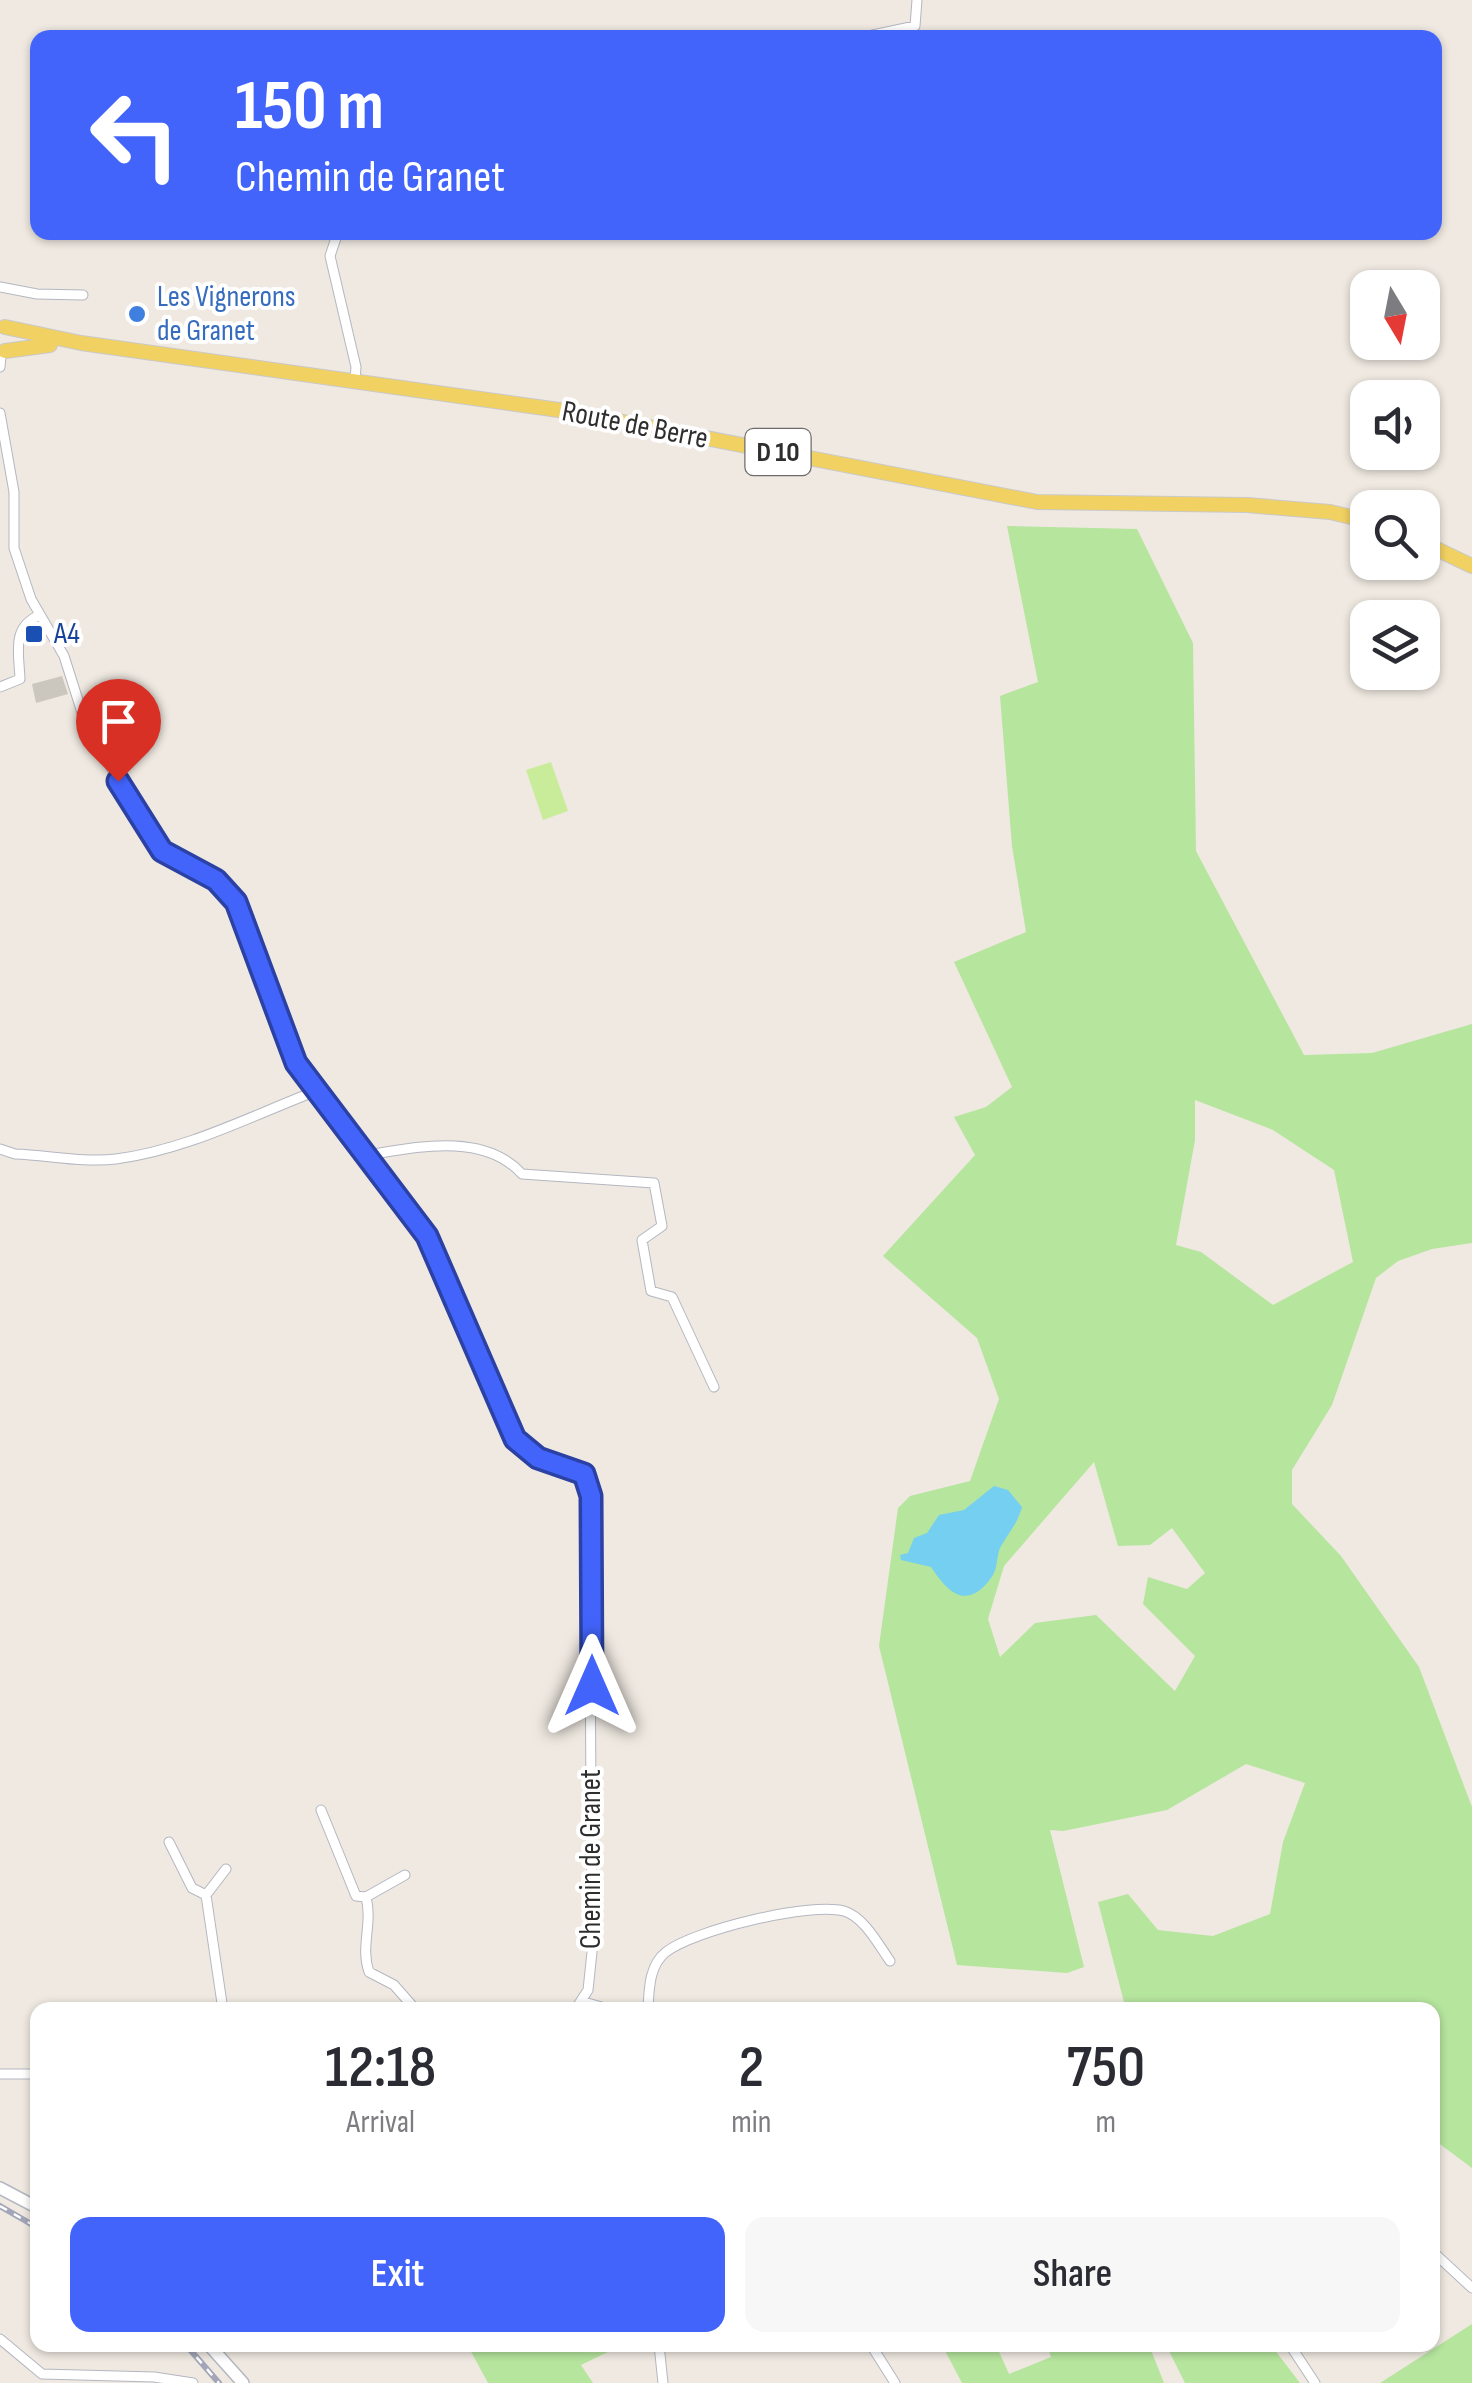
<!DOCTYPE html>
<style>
:root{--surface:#fff;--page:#f7f7f7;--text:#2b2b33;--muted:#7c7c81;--accent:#4264fb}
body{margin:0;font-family:"Sofia Sans Condensed",sans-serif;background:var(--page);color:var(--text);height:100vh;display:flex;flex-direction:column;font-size:38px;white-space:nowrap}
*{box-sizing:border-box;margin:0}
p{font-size:32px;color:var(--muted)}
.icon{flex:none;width:55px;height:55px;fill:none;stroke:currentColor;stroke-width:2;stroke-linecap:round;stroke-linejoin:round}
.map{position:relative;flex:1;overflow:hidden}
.panel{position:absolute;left:30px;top:2002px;width:1410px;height:350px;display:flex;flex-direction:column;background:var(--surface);border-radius:20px;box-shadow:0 2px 8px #0004}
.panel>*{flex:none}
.banner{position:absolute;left:30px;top:30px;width:1412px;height:210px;border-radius:20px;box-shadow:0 2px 8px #0004;background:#4264fb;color:#fff;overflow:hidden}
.needle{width:65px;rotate:170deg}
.tools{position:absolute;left:1350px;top:270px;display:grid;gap:20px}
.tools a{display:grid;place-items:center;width:90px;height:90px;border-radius:20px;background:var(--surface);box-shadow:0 2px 8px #0004;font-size:50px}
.pin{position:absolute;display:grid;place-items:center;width:85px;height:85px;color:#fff;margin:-102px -42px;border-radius:50% 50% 50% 0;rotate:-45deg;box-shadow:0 0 10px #0007}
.pin .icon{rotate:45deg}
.me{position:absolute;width:110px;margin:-55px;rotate:0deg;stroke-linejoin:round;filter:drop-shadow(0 0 8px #0008)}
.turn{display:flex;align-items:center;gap:35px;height:210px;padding:0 40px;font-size:45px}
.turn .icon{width:130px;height:130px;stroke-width:2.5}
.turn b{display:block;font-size:70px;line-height:85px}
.eta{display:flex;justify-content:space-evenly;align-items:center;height:170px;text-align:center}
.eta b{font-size:60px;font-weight:600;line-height:70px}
.action{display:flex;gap:20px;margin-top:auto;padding:20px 40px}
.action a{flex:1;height:115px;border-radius:20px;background:var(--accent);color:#fff;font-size:40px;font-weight:600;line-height:115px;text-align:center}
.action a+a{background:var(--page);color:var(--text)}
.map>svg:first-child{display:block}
.green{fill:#b6e59e;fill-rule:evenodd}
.pitch{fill:#c9ec9a}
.water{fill:#75cff0}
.building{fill:#cbc7bf}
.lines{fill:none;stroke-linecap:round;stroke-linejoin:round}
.minor-casing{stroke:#b4b7c1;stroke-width:11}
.tertiary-casing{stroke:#b4b7c1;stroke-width:14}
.primary-casing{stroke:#c9c9c9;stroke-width:16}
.minor{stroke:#fff;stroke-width:9}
.tertiary{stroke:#fff;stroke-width:11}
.primary{stroke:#f2d163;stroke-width:14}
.rail-casing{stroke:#a3a6b8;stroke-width:6}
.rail{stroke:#fff;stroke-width:2.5;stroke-dasharray:8;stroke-linecap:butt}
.route-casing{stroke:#2b41a3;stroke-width:25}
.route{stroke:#4264fb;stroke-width:18}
.shop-dot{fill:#3f7fe0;stroke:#fff;stroke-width:4}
.transit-dot{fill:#1a4fb4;stroke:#fff;stroke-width:4}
.labels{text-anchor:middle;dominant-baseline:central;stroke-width:8;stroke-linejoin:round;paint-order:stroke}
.shield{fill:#fff;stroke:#6d6d6d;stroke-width:2.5}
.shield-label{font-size:28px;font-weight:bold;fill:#2e2e2e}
.shop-label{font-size:30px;fill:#366cbe;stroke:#fff;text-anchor:start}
.street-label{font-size:30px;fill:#2e2e2e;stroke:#fff}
.transit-label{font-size:30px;fill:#164399;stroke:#fff;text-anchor:start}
</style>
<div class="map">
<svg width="1472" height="2383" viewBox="0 0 1472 2383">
<rect width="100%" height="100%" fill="#efe9e1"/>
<path class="green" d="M 1007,526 L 1137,529 L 1193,643 L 1196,851 L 1304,1055 L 1372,1053 L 1472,1024 L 1472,1243 L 1432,1249 L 1398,1261 L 1376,1278 L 1332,1405 L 1292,1470 L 1292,1504 L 1341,1556 L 1419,1667 L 1472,1807 L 1472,2168 L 1433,2139 L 1432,2010 L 1126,2010 L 1098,1902 L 1128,1894 L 1158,1930 L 1213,1936 L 1270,1914 L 1283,1842 L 1305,1783 L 1246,1764 L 1167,1810 L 1063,1831 L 1050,1830 L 1084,1967 L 1067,1973 L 957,1965 L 879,1646 L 898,1508 L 910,1496 L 970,1481 L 999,1399 L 977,1338 L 883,1256 L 975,1155 L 954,1117 L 986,1107 L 1012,1087 L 954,962 L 1026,932 L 1012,846 L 1000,696 L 1038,682 ZM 1195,1100 L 1273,1130 L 1334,1170 L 1353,1262 L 1273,1305 L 1201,1252 L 1176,1245 L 1195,1140 ZM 1094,1462 L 1118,1546 L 1150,1545 L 1172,1528 L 1205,1573 L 1187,1589 L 1148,1577 L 1143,1604 L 1195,1656 L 1175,1691 L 1096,1615 L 1035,1623 L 1000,1657 L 988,1619 L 1004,1566 Z
M 1472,2324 L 1472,2383 L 1380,2383 Z
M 622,2345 L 581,2365 L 593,2383 L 488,2383 L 468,2346 Z
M 942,2345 L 996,2345 L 1009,2374 L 1051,2357 L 1047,2345 L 1149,2345 L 1164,2383 L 962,2383 Z
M 1166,2345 L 1271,2345 L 1300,2383 L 1185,2383 Z"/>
<path class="pitch" d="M 551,762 L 568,811 L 543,820 L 526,770 Z"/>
<path class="water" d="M 994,1486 L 1008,1490 L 1022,1507 C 1017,1525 1008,1533 1000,1548 C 996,1558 998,1569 991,1578 C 966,1612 947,1591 931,1567 L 901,1560 L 900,1555 L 908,1553 L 914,1538 L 927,1533 L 939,1515 L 964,1510 Z"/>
<path class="building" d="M 62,676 L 68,694 L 36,703 L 32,684 Z"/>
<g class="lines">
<defs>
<path id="minor" d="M 859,38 L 915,26 L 917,0
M 338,232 L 330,256 L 356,367 L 355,381
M 0,287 L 37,294 L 83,295
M 0,367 L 1,356
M 0,413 L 14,492 L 14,548 L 31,599 L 64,656 L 85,722 L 152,839 L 174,860 L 216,880 L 236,902 L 296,1063 L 427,1235 L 515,1439 C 536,1463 574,1457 589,1484 L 592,1952 L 588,1990 L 575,2010
M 0,687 L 20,679 C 19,653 11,627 40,615
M 0,1149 L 15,1154 C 47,1155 84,1163 116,1159 C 186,1150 251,1116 316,1091
M 368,1155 C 417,1147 484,1132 522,1174 L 654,1183 L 662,1226 L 642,1240 L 651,1291 L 672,1297 L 714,1387
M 321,1810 L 356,1896 L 366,1897
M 169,1842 L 192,1888 L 206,1895 L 223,2010
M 405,1875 L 366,1897 C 373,1924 360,1946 369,1972 L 394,1985 L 416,2010
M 206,1895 L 226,1869
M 584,2002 L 605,2008 L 669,2010
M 648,2009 C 649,1990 649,1965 666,1952 C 694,1930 810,1902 844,1911 C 864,1917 878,1944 890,1961
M 0,2074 L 38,2074
M 1432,2251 L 1472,2288
M 0,2339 L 42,2374 L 154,2377 L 193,2383
M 659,2345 L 663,2383
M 871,2345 L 895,2383
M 1290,2345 L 1315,2383"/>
<path id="tertiary" d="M 0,2188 L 38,2208
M 209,2345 L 243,2383"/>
<path id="primary" d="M 5,327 L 81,343 L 566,411 L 1037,502 L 1247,505 L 1330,512 L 1368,521
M 5,351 L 50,345
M 1422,542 L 1472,566"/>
</defs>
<use href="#minor" class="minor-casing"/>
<use href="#tertiary" class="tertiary-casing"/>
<use href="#primary" class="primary-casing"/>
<use href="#minor" class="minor"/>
<use href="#tertiary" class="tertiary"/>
<use href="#primary" class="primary"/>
<defs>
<path id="rail" d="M 0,2206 L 38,2228
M 186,2345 L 219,2383"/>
</defs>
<use href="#rail" class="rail-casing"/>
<use href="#rail" class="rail"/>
</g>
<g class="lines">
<defs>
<path id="route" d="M 118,781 L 162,851 L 216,880 L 236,902 L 296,1063 L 427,1236 L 515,1439 L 538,1458 L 584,1474 L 591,1496 L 592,1686"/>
</defs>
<use href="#route" class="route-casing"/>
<use href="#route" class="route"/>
</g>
<circle class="shop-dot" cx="137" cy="314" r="10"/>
<rect class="transit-dot" x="24" y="624" width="20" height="20" rx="5"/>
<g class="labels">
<rect class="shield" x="745.5" y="429" width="65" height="46" rx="8"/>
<g class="shield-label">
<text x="778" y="452">D 10</text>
</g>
<g class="shop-label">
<text x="157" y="297">Les Vignerons<tspan x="157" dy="34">de Granet</tspan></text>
</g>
<g class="street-label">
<text transform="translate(635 425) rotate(11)">Route de Berre</text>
<text transform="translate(591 1859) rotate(-90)">Chemin de Granet</text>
</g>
<g class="transit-label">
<text x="54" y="634">A4</text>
</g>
</g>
</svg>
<div class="tools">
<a><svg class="needle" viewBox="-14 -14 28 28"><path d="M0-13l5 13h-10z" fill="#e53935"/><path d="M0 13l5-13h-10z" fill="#7c7c81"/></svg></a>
<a><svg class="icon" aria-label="sound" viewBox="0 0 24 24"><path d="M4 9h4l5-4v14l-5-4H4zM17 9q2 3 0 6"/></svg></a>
<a><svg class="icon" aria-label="search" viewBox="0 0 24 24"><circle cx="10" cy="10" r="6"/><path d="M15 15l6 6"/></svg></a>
<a><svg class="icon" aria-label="layers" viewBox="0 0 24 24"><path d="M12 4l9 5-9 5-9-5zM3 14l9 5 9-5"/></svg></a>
</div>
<div class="pin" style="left:118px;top:781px;background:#d93025"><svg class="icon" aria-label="arrive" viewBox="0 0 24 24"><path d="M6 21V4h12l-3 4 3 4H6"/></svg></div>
<svg class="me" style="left:592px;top:1686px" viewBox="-20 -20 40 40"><path d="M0-17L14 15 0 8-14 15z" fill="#4264fb" stroke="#fff" stroke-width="4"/></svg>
<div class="banner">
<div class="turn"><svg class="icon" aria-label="left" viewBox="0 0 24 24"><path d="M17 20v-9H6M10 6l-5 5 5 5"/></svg><div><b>150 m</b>Chemin de Granet</div></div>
</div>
<section class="panel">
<div class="eta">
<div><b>12:18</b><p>Arrival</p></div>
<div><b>2</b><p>min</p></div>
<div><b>750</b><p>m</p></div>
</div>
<div class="action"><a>Exit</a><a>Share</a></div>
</section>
</div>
